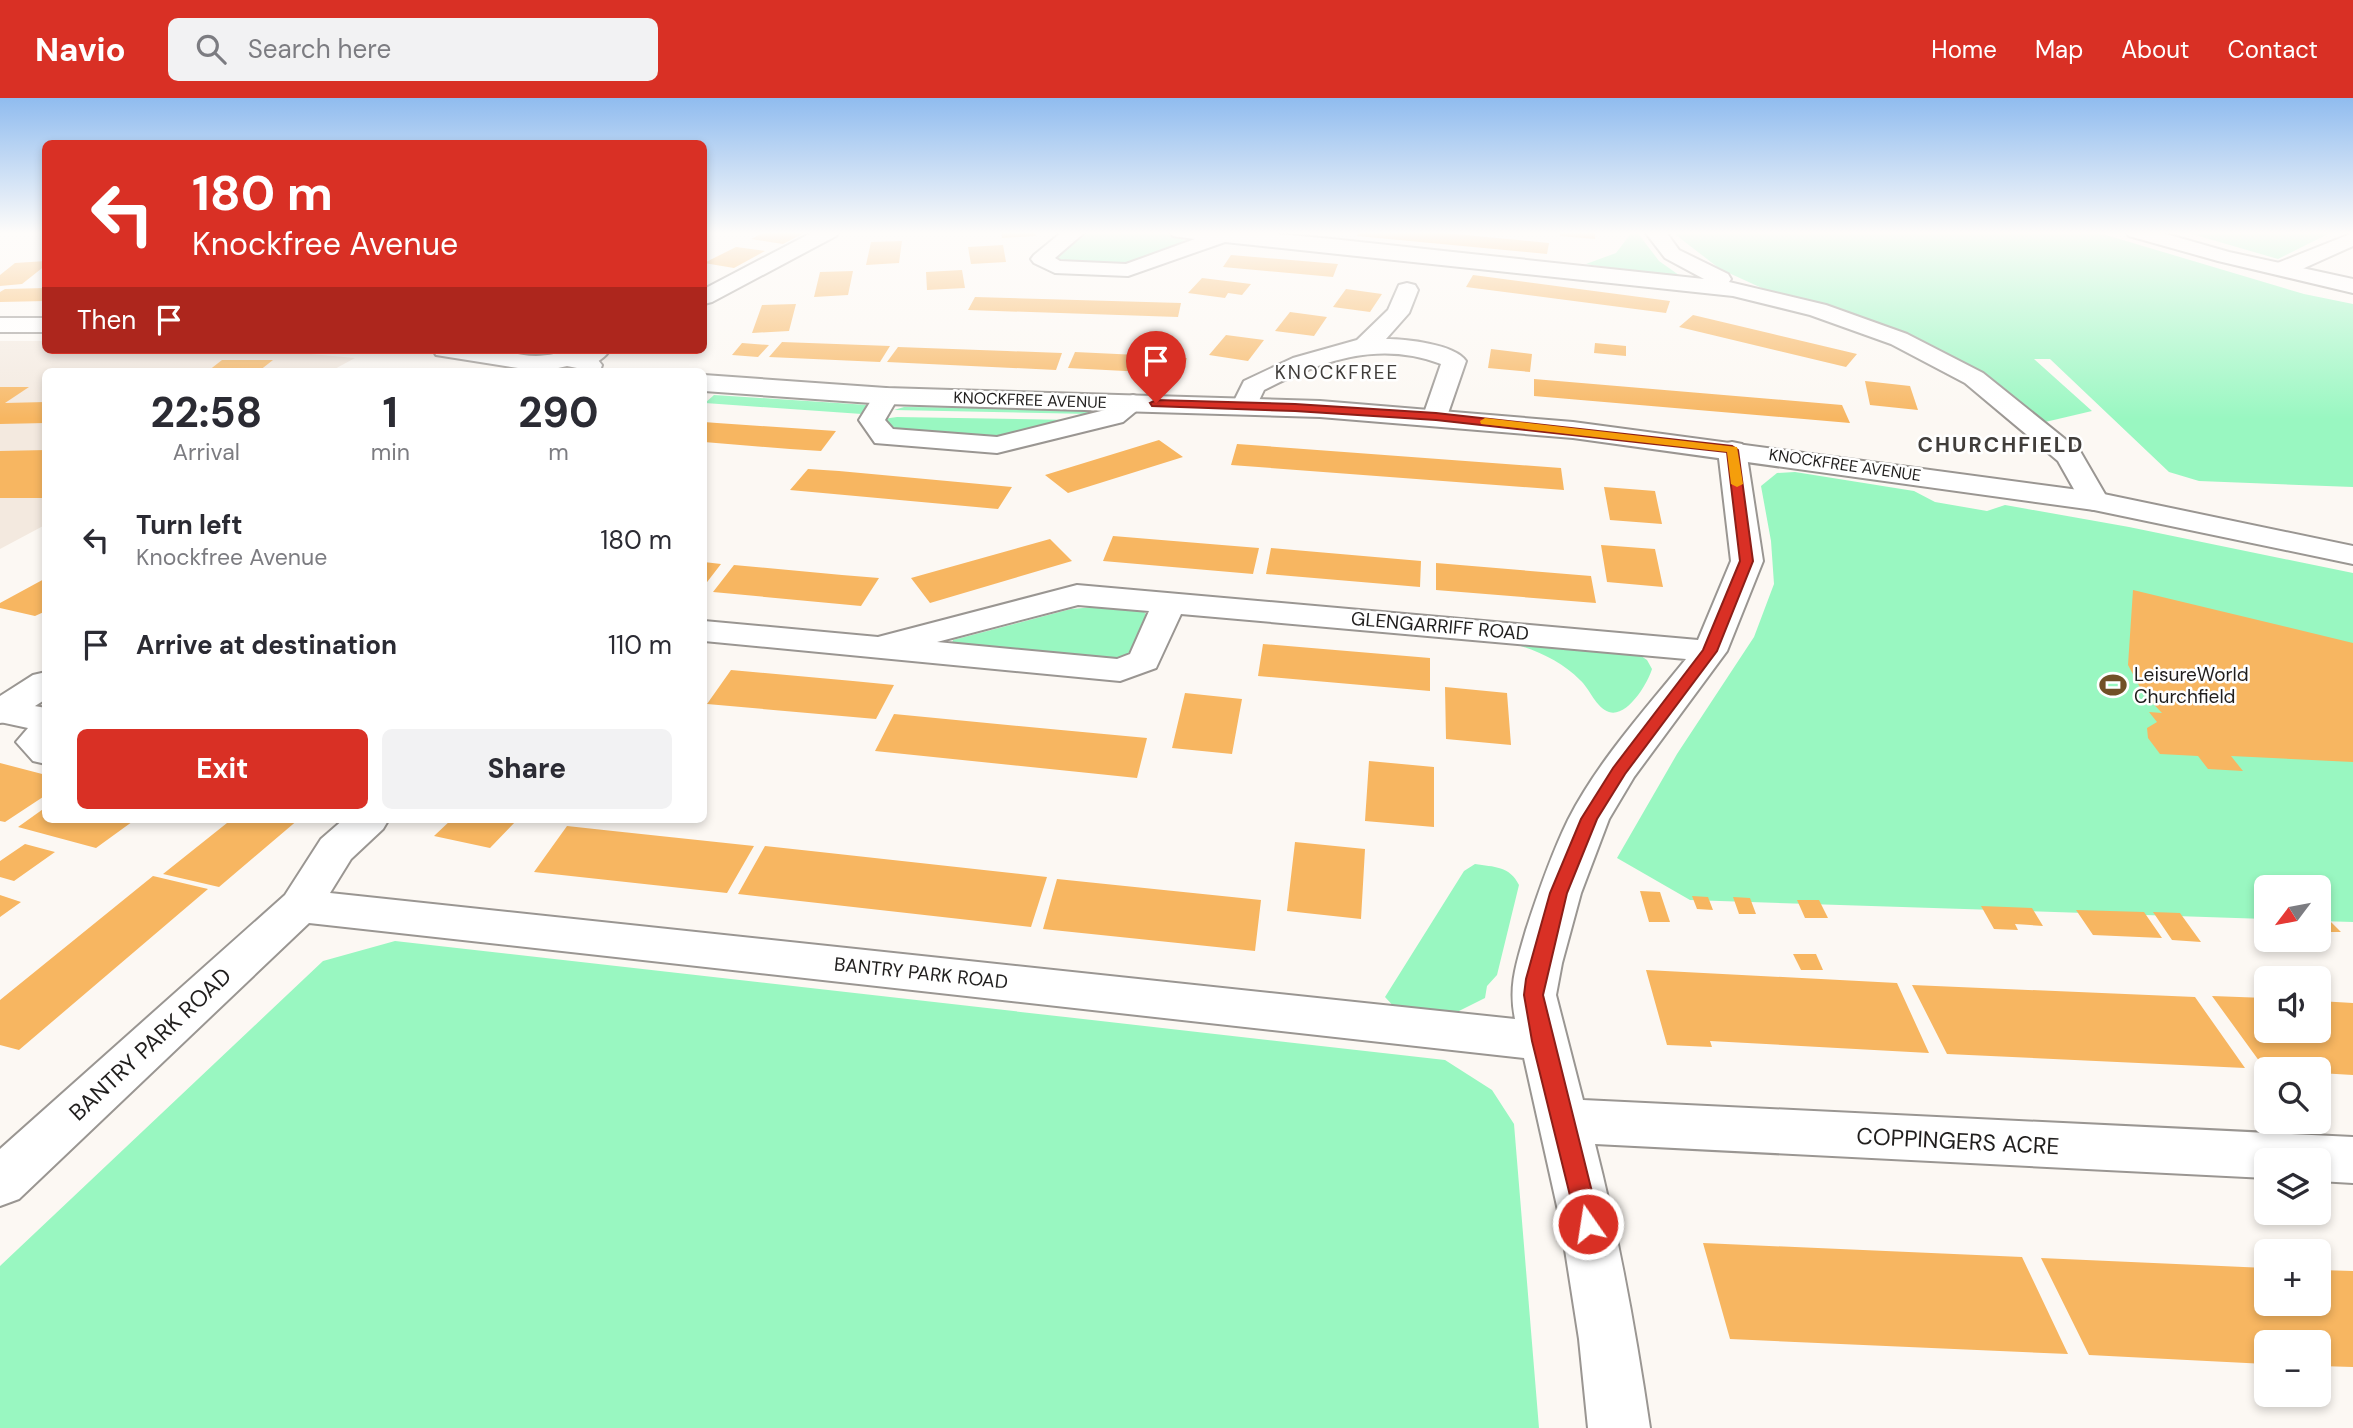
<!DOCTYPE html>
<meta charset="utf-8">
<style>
:root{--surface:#fff;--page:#f2f2f3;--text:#2b2b33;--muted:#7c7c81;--accent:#d93025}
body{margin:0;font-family:"DM Sans",sans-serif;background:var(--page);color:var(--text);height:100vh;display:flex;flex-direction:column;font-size:26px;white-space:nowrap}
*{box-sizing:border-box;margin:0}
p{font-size:23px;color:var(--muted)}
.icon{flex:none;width:38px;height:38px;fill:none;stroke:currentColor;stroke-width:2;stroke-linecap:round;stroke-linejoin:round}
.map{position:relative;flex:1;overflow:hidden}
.sheet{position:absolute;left:42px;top:270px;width:665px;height:455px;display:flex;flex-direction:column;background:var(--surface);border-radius:10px;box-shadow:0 4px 10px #0003}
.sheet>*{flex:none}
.banner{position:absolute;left:42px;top:42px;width:665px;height:214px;border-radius:10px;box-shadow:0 4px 10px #0003;background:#d93025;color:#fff;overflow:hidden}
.needle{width:46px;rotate:238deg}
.buttons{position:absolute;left:2254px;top:777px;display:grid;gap:14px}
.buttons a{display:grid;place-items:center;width:77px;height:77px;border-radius:10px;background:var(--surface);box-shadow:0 4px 10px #0003;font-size:35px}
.pin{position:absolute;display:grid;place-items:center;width:60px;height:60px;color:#fff;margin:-72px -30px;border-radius:50% 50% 50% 0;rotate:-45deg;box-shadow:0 0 7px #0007}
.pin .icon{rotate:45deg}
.me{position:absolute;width:77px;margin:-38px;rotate:347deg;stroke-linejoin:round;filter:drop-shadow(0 0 5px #0008)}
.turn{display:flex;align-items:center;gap:24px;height:147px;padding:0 35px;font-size:32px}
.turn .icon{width:91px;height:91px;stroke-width:2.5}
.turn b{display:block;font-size:49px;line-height:60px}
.then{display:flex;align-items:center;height:66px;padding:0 35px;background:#0003;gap:14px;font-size:26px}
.eta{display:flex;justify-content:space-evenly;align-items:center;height:119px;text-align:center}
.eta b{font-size:42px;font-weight:700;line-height:49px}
.button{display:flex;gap:14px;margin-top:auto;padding:14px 35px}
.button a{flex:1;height:80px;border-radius:10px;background:var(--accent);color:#fff;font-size:28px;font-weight:700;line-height:80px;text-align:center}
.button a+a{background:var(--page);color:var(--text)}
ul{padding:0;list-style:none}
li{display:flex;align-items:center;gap:21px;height:105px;padding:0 35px}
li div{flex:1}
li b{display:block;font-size:26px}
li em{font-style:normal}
header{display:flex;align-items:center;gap:42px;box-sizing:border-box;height:98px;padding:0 35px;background:var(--accent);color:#fff}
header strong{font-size:33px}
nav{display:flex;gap:38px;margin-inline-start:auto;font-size:24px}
.search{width:490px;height:63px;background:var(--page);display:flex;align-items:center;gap:18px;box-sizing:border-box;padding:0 24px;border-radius:10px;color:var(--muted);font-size:26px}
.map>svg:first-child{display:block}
.built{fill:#f3e9df}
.green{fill:#99f7c1}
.building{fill:#f7b661}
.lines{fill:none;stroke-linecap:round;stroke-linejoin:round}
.minor-casing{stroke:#9a9692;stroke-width:4}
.tertiary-casing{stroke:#9a9692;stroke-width:4}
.minor{fill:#fff;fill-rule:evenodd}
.tertiary{fill:#fff;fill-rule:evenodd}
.route{fill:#d93025;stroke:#8d1f18;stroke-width:2}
.slow{fill:#f59e0b}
.labels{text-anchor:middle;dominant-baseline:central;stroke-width:5;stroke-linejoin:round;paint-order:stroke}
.far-street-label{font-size:16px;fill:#201e1d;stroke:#fff}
.far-quarter-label{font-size:19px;letter-spacing:2px;fill:#413e3b;stroke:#fff}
.street-label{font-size:19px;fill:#201e1d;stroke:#fff}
.poi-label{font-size:19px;fill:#201e1d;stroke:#fff;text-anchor:start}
.far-district-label{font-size:21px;font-weight:bold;letter-spacing:2px;fill:#413e3b;stroke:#fff}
.near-street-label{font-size:23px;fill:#201e1d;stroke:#fff}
</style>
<header>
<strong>Navio</strong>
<div class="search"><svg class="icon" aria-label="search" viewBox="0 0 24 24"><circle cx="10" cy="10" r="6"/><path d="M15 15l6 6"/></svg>Search here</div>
<nav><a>Home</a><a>Map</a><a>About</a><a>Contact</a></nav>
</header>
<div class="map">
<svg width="2353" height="1330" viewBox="0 0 2353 1330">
<rect width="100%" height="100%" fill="#fcf8f3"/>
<path class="built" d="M 0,243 L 45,243 L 46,252 L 267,252 L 355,260 L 331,273 L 46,273 L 45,427 L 0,451 Z"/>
<path class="green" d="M 1083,134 C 1104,134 1175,129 1187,145 L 1133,165 L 1070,164 L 1054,160 Z
M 1632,134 L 1637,134 L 1659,163 L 1686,182 L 1586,166 L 1616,155 Z
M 1672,134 L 2096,134 L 2304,196 L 2353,206 L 2353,389 L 2199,383 L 2169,374 L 2050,261 L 2034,261 L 2092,313 L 2041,325 L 1962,265 L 1775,196 L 1720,171 Z
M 2185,134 L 2332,134 L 2278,161 Z
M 714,297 L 868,307 L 862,316 L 705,305 Z
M 904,309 L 1112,311 L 1091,316 L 894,312 Z
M 897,319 L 1076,322 L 1015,339 L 901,332 L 890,329 L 883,321 Z
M 1795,374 L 1914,393 L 1935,404 L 1987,413 L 2005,407 L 2129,429 L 2353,475 L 2353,824 L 2319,823 L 2319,789 L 2266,789 L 2266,821 L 1690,802 L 1617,760 L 1677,656 L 1754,539 L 1774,486 L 1771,443 L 1761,388 L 1777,375 Z
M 1095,509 L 1142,512 L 1146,516 L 1129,556 L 1117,560 L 1099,560 L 951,548 L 953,542 L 1071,511 Z
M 1519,544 L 1635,554 L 1647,562 L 1652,571 C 1648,585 1627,620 1609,614 C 1596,610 1590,591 1580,582 C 1562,564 1539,553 1514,546 Z
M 1475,766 C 1494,769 1510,768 1519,787 L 1497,877 L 1487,888 L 1485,900 L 1457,914 L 1397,912 L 1385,899 L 1464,773 Z
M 395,843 L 1445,962 L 1492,992 L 1514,1026 L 1539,1330 L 0,1330 L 0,1168 L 323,863 Z"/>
<path class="building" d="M 765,134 L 806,134 L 783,146 L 751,141 Z
M 1001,134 L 1035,134 L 1036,138 L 1002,140 Z
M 1359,134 L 1435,134 L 1549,145 L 1547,156 L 1357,138 Z
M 1560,134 L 1595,134 L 1595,141 L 1560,138 Z
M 902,143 L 899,165 L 866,167 L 871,144 Z
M 1003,147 L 1006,164 L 971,166 L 968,149 Z
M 736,149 L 765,153 L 734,170 L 704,165 Z
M 1231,157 L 1291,162 L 1338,166 L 1333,179 L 1223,169 Z
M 46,163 L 46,167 L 22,186 L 0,188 L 0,177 L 15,165 Z
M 962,172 L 965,190 L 927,192 L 926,174 Z
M 853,173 L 848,197 L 814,199 L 820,174 Z
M 1473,177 L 1594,193 L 1670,203 L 1666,215 L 1466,189 Z
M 1202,180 L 1251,186 L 1242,197 L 1228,195 L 1225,200 L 1188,195 Z
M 46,190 L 46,203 L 0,204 L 0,194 L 5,191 Z
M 1346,191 L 1382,196 L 1370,214 L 1333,209 Z
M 975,199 L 1077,202 L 1181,205 L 1178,219 L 968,212 Z
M 796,206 L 789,233 L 752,235 L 762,207 Z
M 1290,214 L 1327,219 L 1314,238 L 1275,233 Z
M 1693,217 L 1773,236 L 1857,256 L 1846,269 L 1679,229 Z
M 1226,237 L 1264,242 L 1248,263 L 1209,257 Z
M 782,244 L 890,248 L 880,264 L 769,259 Z
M 742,245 L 769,247 L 758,259 L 732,257 Z
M 1595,245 L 1626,248 L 1626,258 L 1594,255 Z
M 898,249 L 1007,253 L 1062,255 L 1056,272 L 887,264 Z
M 1491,251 L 1532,256 L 1530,274 L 1488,270 Z
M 1075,254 L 1159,258 L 1187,260 L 1182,276 L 1068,270 Z
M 222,262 L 273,262 L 259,273 L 208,273 Z
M 1534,281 L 1842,307 L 1850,325 L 1534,298 Z
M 1865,283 L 1910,288 L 1918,312 L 1870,307 Z
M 0,289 L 29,289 L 5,305 L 46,304 L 46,325 L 0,326 Z
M 704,324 L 717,325 L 836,333 L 821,353 L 790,351 L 704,344 Z
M 1159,342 L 1183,359 L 1068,395 L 1045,377 Z
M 1237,346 L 1561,370 L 1564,392 L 1231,367 Z
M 46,352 L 46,400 L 0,400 L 0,353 Z
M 808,371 L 839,373 L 1012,389 L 998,411 L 790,392 Z
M 1604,389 L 1655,393 L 1662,426 L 1610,422 Z
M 1113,438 L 1222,447 L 1259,450 L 1253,476 L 1103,463 Z
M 1050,441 L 1072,463 L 930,505 L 911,480 Z
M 1601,447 L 1655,451 L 1663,489 L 1607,484 Z
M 1271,450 L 1421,463 L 1420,489 L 1266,476 Z
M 704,464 L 721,466 L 704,488 Z
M 1436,465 L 1591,478 L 1596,505 L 1436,492 Z
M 734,467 L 842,477 L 879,480 L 861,508 L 713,494 Z
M 46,480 L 46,513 L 35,518 L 0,510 L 0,505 Z
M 2133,492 L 2353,545 L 2353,664 L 2231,658 L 2243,673 L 2208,671 L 2198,658 L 2160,656 L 2148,640 L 2147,630 L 2157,624 L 2149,614 L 2162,615 L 2143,595 L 2128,567 Z
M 1263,546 L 1430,560 L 1430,593 L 1258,578 Z
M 731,572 L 853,583 L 894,587 L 876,621 L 707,606 Z
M 1445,589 L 1507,595 L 1511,647 L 1446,641 Z
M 1185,595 L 1242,601 L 1232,656 L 1172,650 Z
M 894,616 L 1061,632 L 1147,640 L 1137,680 L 875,653 Z
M 1369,663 L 1434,669 L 1434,729 L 1365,723 Z
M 0,665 L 46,677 L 46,697 L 5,724 L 0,723 Z
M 46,709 L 46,721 L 136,721 L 96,750 L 18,729 Z
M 232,721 L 299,721 L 219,789 L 163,776 Z
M 452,721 L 518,721 L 490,750 L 434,738 Z
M 567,728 L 613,733 L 754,748 L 727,795 L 534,774 Z
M 1295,744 L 1365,751 L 1361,821 L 1287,813 Z
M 25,746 L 55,754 L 14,783 L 0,779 L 0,763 Z
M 765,748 L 811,753 L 1047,779 L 1031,829 L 738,796 Z
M 153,778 L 208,791 L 19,952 L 0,947 L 0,902 Z
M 1057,781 L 1261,802 L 1255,853 L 1043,831 Z
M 1640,793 L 1660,794 L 1670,824 L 1649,824 Z
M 0,797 L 21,804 L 0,819 Z
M 1692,798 L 1708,799 L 1713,812 L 1697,811 Z
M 1733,799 L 1750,800 L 1756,816 L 1739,816 Z
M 1797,802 L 1819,802 L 1828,820 L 1805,820 Z
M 1981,808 L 2032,810 L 2043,828 L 2015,826 L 2018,832 L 1994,831 Z
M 2076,812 L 2144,814 L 2162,840 L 2093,837 Z
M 2153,814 L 2180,815 L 2201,844 L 2172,842 Z
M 2319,819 L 2327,820 L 2341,834 L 2323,834 L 2319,829 Z
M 1793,856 L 1816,856 L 1823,872 L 1801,872 Z
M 1646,872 L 1897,885 L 1929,955 L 1710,943 L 1712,949 L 1667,947 Z
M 1912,887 L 2195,899 L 2245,970 L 1947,956 Z
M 2212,898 L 2266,900 L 2266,933 L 2319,933 L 2319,903 L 2353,905 L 2353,977 L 2319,975 L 2319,971 L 2265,971 Z
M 1703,1145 L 2022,1159 L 2068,1256 L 1730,1241 Z
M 2041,1160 L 2266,1170 L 2266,1206 L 2319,1206 L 2319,1172 L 2353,1173 L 2353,1269 L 2319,1268 L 2319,1244 L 2266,1244 L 2266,1266 L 2089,1257 Z"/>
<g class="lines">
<defs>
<path id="minor" d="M 813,134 L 839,134 L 836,138 L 712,204 L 704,206 L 704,191 Z
M 1062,134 L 1085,134 L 1055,160 L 1060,163 L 1126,166 L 1195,141 L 1173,138 L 1170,134 L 1255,134 L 1332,141 L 1704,181 L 1665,160 L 1645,134 L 1666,134 L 1679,152 L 1728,176 L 1731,181 L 1729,184 L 1826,207 L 1907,236 L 1983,275 L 2080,353 L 2109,403 L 2104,409 L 2094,412 L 2084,409 L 2058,363 L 1965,285 L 1891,246 L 1810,217 L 1733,198 L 1225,144 L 1128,178 L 1055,175 L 1034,165 L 1031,161 L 1034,157 Z
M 2353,135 L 2353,148 L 2291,176 L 2275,176 L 2272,171 L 2275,166 Z
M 1407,185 L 1415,187 L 1418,192 L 1409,215 L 1386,241 C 1405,241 1455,246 1466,263 L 1445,324 L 1436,326 L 1427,324 L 1423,318 L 1441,266 C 1378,242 1321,263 1264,292 L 1254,313 L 1245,315 L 1236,313 L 1232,307 L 1244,283 L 1293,260 L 1357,242 L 1388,212 L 1399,187 Z
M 581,252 L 610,252 C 602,264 587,271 573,267 L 570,262 Z
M 886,290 L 895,293 L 899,298 L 885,322 L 893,331 L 997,339 L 1105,312 L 1124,300 L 1133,297 L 1142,300 L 1146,305 L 1123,324 L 997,355 L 875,345 L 859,322 L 877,293 Z
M 1732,344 L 1742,346 L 1746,352 L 1763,463 L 1727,553 L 1634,679 L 1609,721 L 1581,795 L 1562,865 L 1556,897 L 1583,1002 L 2353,1039 L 2353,1085 L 2319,1083 L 2319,1062 L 2266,1062 L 2266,1080 L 1595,1046 C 1619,1140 1636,1234 1650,1330 L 1588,1330 L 1579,1241 L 1561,1126 L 1524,960 L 309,825 L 19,1101 L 0,1108 L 0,1051 L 285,797 L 321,741 L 344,721 L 389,721 L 383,731 L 351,761 L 330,795 L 1515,921 C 1508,887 1517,864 1526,832 C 1538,795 1551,757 1568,722 C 1598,663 1645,612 1686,561 L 1181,516 L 1156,570 L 1120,583 L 704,543 L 704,523 L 878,539 L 1077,487 L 1698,542 L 1731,463 L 1718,352 L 1722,346 ZM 1078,507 L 1149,513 L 1130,556 L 1117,561 L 937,544 Z
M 0,602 L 46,610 L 46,666 L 33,663 L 16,644 L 28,630 L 0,624 Z"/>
<path id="tertiary" d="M 2126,134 L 2159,134 L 2229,154 L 2353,181 L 2353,195 L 2218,163 L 2129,138 Z
M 0,220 L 46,220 L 46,234 L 0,234 Z
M 433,252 C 453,252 473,251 493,252 C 507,253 522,258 536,258 C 557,258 587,244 602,267 L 600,273 L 576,273 L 577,270 L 567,268 L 545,273 L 516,273 L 518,270 L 436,257 Z
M 704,277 L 886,290 L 1320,303 L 1573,324 L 2094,394 L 2353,448 L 2353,466 L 2094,412 L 1573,340 L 1320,319 L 886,306 L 704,293 Z
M 46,574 L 46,601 L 13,622 L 0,625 L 0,598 L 33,577 Z"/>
</defs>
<use href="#minor" class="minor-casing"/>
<use href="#tertiary" class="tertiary-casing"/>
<use href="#minor" class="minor"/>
<use href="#tertiary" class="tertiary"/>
</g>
<linearGradient id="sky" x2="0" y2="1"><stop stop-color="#90bcef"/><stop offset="0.42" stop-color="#fefcfa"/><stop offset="1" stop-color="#fefcfa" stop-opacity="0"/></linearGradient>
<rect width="2353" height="321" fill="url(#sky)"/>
<path class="route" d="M 1156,302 L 1295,306 L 1436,315 L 1732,348 L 1738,352 L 1753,463 L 1717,553 L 1625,676 L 1597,721 L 1567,795 L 1543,897 L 1600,1126 L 1596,1133 L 1588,1136 L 1580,1133 L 1577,1126 L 1532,943 L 1524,897 L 1526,881 L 1550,795 L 1581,721 L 1613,670 L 1703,552 L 1740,463 L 1727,354 L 1436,322 L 1295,313 L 1152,308 L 1150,305 Z"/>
<path class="slow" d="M 1485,320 L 1737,349 L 1743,386 L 1737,389 L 1731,386 L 1727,354 L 1481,326 L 1480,323 Z"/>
<defs>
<symbol id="stadium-bare" viewBox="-9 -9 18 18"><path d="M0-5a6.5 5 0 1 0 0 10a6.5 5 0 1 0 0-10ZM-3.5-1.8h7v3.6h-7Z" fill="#715027" stroke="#fff" stroke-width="2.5" paint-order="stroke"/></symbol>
</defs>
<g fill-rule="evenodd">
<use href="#stadium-bare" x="2094" y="568" width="38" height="38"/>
</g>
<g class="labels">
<g class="far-street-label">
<text transform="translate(1030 302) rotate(2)">KNOCKFREE AVENUE</text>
<text transform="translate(1845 367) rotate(8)">KNOCKFREE AVENUE</text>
</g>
<g class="far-quarter-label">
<text x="1337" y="274">KNOCKFREE</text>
</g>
<g class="street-label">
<text transform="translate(1440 528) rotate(5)">GLENGARRIFF ROAD</text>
<text transform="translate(921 875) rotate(6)">BANTRY PARK ROAD</text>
</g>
<g class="poi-label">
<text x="2134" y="576">LeisureWorld<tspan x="2134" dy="22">Churchfield</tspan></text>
</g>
<g class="far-district-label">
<text x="2001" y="347">CHURCHFIELD</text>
</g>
<g class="near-street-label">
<text transform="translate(150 946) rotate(-43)">BANTRY PARK ROAD</text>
<text transform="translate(1958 1043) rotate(3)">COPPINGERS ACRE</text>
</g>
</g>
</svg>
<div class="buttons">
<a><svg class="needle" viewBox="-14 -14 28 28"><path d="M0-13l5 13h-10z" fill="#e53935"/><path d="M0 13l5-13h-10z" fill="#7c7c81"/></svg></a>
<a><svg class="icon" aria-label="sound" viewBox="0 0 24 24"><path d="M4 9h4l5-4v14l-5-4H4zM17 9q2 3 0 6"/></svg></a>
<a><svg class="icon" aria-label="search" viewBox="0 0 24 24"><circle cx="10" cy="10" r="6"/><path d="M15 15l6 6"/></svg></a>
<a><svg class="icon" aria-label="layers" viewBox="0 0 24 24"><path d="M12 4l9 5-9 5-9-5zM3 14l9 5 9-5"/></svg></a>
<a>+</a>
<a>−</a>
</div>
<div class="pin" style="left:1156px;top:305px;background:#d93025"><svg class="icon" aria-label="arrive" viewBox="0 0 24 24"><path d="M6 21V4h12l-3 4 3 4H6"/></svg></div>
<svg class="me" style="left:1588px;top:1126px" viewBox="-20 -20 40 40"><circle r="17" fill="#d93025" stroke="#fff" stroke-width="3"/><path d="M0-11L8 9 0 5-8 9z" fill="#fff"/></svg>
<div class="banner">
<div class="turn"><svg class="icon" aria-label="left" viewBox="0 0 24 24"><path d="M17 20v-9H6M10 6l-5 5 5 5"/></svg><div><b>180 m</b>Knockfree Avenue</div></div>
<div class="then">Then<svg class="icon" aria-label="arrive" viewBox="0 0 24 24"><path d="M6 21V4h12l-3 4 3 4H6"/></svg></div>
</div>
<section class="sheet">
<div class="eta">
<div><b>22:58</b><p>Arrival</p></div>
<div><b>1</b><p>min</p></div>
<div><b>290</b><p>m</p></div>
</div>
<ul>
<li><svg class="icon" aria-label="left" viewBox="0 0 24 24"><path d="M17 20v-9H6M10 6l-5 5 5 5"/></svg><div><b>Turn left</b><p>Knockfree Avenue</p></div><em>180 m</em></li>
<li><svg class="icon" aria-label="arrive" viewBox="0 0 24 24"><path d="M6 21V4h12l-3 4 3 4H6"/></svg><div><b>Arrive at destination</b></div><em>110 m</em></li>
</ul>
<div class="button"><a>Exit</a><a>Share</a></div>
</section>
</div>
